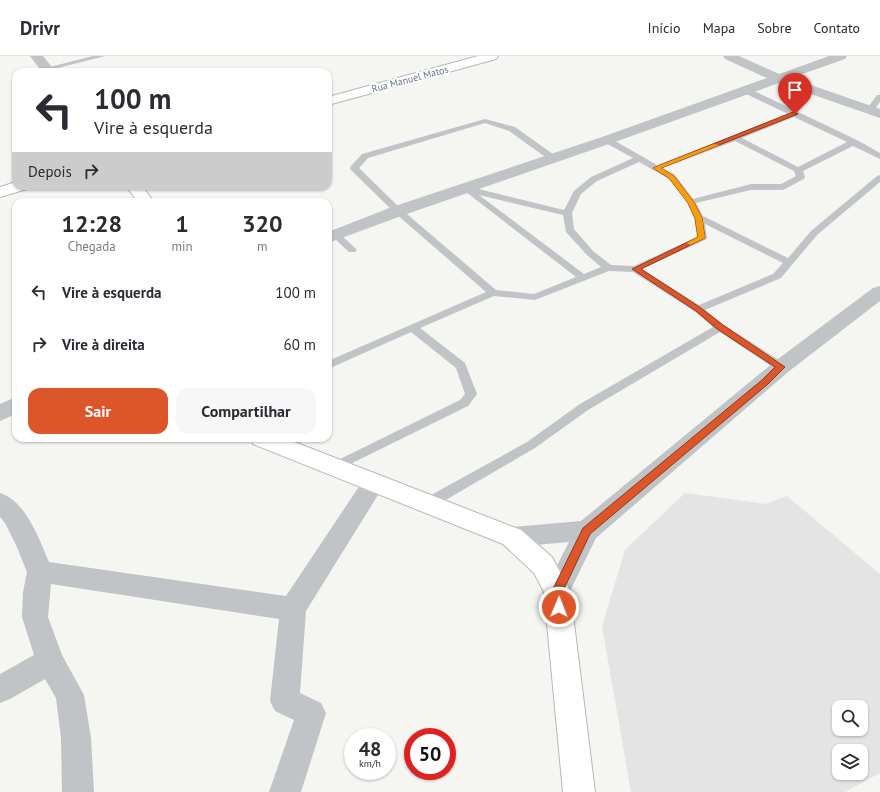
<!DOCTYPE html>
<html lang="pt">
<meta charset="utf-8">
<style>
:root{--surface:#fff;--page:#f7f7f7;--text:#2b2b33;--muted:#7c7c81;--line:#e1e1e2;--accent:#dd5629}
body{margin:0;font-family:"PT Sans",sans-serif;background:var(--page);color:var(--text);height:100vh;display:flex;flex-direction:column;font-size:15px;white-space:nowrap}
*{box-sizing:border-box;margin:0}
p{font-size:13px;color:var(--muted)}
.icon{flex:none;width:22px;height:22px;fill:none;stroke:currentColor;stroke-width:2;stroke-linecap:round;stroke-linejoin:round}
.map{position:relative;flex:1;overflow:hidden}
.drawer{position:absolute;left:12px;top:142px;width:320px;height:244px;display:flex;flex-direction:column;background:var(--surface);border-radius:12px;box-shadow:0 1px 3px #0004}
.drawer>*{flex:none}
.hud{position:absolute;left:12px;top:12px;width:320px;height:122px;border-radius:12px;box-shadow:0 1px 3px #0004;background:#fff;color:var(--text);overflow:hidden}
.fabs{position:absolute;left:832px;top:644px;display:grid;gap:8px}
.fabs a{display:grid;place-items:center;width:36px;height:36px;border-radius:8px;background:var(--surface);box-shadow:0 1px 3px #0004;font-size:20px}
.speed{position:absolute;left:344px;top:672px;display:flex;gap:8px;font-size:20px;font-weight:700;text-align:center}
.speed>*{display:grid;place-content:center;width:52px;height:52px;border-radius:50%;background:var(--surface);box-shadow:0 1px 3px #0004;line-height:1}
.speed small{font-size:10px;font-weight:400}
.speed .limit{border:6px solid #d22;background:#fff;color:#111}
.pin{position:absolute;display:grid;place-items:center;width:34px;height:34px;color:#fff;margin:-41px -17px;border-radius:50% 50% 50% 0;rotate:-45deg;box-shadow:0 0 4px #0007}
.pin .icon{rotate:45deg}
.me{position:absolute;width:44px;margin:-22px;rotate:1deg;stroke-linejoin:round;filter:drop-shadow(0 0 3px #0008)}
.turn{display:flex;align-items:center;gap:14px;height:84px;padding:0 16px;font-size:18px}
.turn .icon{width:52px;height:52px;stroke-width:2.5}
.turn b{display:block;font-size:28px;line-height:34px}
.then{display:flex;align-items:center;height:38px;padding:0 16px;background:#0003;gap:8px;font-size:15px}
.eta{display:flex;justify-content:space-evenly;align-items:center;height:68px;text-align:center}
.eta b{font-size:24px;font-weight:700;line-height:28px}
.cta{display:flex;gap:8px;margin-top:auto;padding:8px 16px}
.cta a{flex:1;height:46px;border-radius:12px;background:var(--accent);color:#fff;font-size:16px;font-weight:700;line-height:46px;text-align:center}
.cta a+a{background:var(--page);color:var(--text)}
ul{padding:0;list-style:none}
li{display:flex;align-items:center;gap:12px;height:52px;padding:0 16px}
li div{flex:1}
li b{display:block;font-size:15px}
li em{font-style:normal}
header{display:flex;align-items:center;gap:24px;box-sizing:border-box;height:56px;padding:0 20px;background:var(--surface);border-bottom:1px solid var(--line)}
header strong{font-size:19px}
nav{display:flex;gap:22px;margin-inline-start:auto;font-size:14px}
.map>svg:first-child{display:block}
.built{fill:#e3e4e3;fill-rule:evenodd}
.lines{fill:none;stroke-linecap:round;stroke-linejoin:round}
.secondary-casing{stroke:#b3b8bc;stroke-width:2}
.service{fill:#c0c4c7;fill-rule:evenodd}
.minor{fill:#c0c4c7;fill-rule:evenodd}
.tertiary{fill:#c0c4c7;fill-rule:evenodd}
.secondary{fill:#fff;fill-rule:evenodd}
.route{fill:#dd5629;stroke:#90381b}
.slow{fill:#f59e0b}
.labels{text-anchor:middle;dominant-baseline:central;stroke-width:4;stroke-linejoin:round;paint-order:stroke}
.far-street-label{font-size:10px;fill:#657582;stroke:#fff}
</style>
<header>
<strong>Drivr</strong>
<nav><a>Início</a><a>Mapa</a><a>Sobre</a><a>Contato</a></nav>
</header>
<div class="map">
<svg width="880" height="736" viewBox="0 0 880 736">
<rect width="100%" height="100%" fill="#f5f5f2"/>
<path class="built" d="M 685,437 L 766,448 L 787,440 L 880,518 L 880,717 L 845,736 L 631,736 L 602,570 L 625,494 ZM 839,651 L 861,651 L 861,673 L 839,673 ZM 839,695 L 861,695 L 861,717 L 839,717 Z"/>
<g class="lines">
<defs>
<path id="secondary" d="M 478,0 L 498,0 L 496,3 L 328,49 L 328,41 Z
M 16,126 L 16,130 L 29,130 L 27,133 L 0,141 L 0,131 Z
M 126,130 L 142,130 L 154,146 L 138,146 Z
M 250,382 L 284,382 L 521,474 L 552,501 L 570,535 L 595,736 L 563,736 L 544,536 L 534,517 L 503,488 L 253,388 Z"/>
</defs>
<use href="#secondary" class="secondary-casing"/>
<path class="service" d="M 93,0 L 105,0 L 46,15 L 42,13 Z
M 742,32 L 748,32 L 857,84 L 880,97 L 880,103 L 853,90 L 803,115 L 805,121 L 804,123 L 783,134 L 751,134 L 696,147 L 703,160 L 788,202 L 811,175 L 877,120 L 880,119 L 880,126 L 817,179 L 781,222 L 705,254 L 724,269 L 785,308 L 787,311 L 785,314 L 777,314 L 720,276 L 588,354 L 535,392 L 432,452 L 427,453 L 422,452 L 420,448 L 422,444 L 527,386 L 580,348 L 713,271 L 694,255 L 633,216 L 609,215 L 535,244 L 494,240 L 420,272 L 465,307 L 477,338 L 468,350 L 338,414 L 334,416 L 330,414 L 328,411 L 330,408 L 460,344 L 465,338 L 456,312 L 411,276 L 328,313 L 328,305 L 486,236 L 395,157 L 351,114 L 350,112 L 351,110 L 362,98 L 485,63 L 515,71 L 557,101 L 558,103 L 557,105 L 551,105 L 509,75 L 485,67 L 368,102 L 359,112 L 401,153 L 496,234 L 534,238 L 576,221 L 466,136 L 463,135 L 462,133 L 463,131 L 466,130 L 564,154 L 574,135 L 591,121 L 633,102 L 604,86 L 604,82 L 610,82 L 657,109 L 788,58 L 742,36 ZM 794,61 L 847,86 L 798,111 L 742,82 ZM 735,85 L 794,115 L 796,120 L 781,128 L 751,128 L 693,143 L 675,119 L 663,112 ZM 639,106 L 669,123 L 687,146 L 694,162 L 697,181 L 634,210 L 611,209 L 593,195 L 574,173 L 572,157 L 581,138 L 597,125 ZM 479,139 L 563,159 L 566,176 L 587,199 L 601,211 L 584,218 ZM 705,168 L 783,207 L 773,218 L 699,249 L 642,213 L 705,184 L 707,182 Z
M 877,39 L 880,39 L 880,46 L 873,56 L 867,56 L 866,54 Z
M 337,177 L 340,178 L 355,192 L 357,194 L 355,196 L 349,196 L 334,182 L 332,180 Z"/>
<path class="minor" d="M 723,0 L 739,0 L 779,18 L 829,0 L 847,0 L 845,3 L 791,22 L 880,53 L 880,62 L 779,27 L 612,87 L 404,159 L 328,187 L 328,176 L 392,151 L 602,81 L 767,22 L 725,3 Z
M 880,230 L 880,245 L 788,316 L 596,482 L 566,543 L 557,546 L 548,543 L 544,535 L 569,486 L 512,491 L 503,488 L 500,481 L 503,474 L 512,471 L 581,465 L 774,306 L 873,232 Z
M 16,341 L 16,358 L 0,365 L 0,348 Z
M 374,417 L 382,420 L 386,426 L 306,555 L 300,637 L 321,647 L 326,657 L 301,736 L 269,736 L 294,664 L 275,655 L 270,645 L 279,563 L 51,528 L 48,561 L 62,599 L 84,639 L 91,682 L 94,736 L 62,736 L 61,682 L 56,642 L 45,623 L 10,643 L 0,647 L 0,618 L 34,599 L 22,561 L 23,536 L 27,516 L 16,489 L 5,467 L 0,461 L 0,437 C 26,445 39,483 49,506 L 286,540 L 366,420 Z"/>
<path class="tertiary" d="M 30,0 L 43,0 L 56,16 L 42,16 Z"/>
<use href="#secondary" class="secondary"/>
</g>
<path class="route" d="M 793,56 L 798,58 L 661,112 L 674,120 L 694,146 L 702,162 L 705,182 L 641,213 L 701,252 L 723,269 L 785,311 L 768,328 L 590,478 L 563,535 L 564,551 L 563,554 L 559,555 L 555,554 L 552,535 L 583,472 L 762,324 L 775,311 L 717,273 L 696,255 L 632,213 L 698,181 L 695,162 L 688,147 L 669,122 L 653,112 Z"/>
<path class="slow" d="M 714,88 L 719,89 L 661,112 L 674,120 L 694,146 L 702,162 L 705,182 L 690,189 L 687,187 L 688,186 L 698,181 L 695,162 L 688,147 L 669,122 L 653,112 Z"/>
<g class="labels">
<g class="far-street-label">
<text transform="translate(410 23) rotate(-15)">Rua Manuel Matos</text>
</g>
</g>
</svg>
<div class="fabs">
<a><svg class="icon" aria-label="search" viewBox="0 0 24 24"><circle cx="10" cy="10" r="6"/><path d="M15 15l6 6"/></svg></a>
<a><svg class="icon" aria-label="layers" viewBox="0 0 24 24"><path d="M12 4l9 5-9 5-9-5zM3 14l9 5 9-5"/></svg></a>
</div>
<div class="speed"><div>48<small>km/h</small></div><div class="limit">50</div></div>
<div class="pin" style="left:795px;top:58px;background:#d93025"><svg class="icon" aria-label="arrive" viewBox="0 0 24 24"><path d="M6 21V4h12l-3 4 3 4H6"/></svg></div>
<svg class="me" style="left:559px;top:551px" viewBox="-20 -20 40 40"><circle r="17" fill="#dd5629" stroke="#fff" stroke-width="3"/><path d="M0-11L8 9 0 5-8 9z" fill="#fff"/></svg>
<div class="hud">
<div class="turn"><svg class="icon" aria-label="left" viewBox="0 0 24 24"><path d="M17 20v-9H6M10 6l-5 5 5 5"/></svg><div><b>100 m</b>Vire à esquerda</div></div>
<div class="then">Depois<svg class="icon" aria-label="right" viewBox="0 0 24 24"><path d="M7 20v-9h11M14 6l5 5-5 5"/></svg></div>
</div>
<section class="drawer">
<div class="eta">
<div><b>12:28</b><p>Chegada</p></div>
<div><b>1</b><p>min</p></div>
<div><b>320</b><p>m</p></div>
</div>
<ul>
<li><svg class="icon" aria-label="left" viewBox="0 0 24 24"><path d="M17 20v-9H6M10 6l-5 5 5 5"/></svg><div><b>Vire à esquerda</b></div><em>100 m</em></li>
<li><svg class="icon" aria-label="right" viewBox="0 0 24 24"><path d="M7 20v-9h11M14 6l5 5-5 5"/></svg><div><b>Vire à direita</b></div><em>60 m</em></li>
</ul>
<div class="cta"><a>Sair</a><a>Compartilhar</a></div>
</section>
</div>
